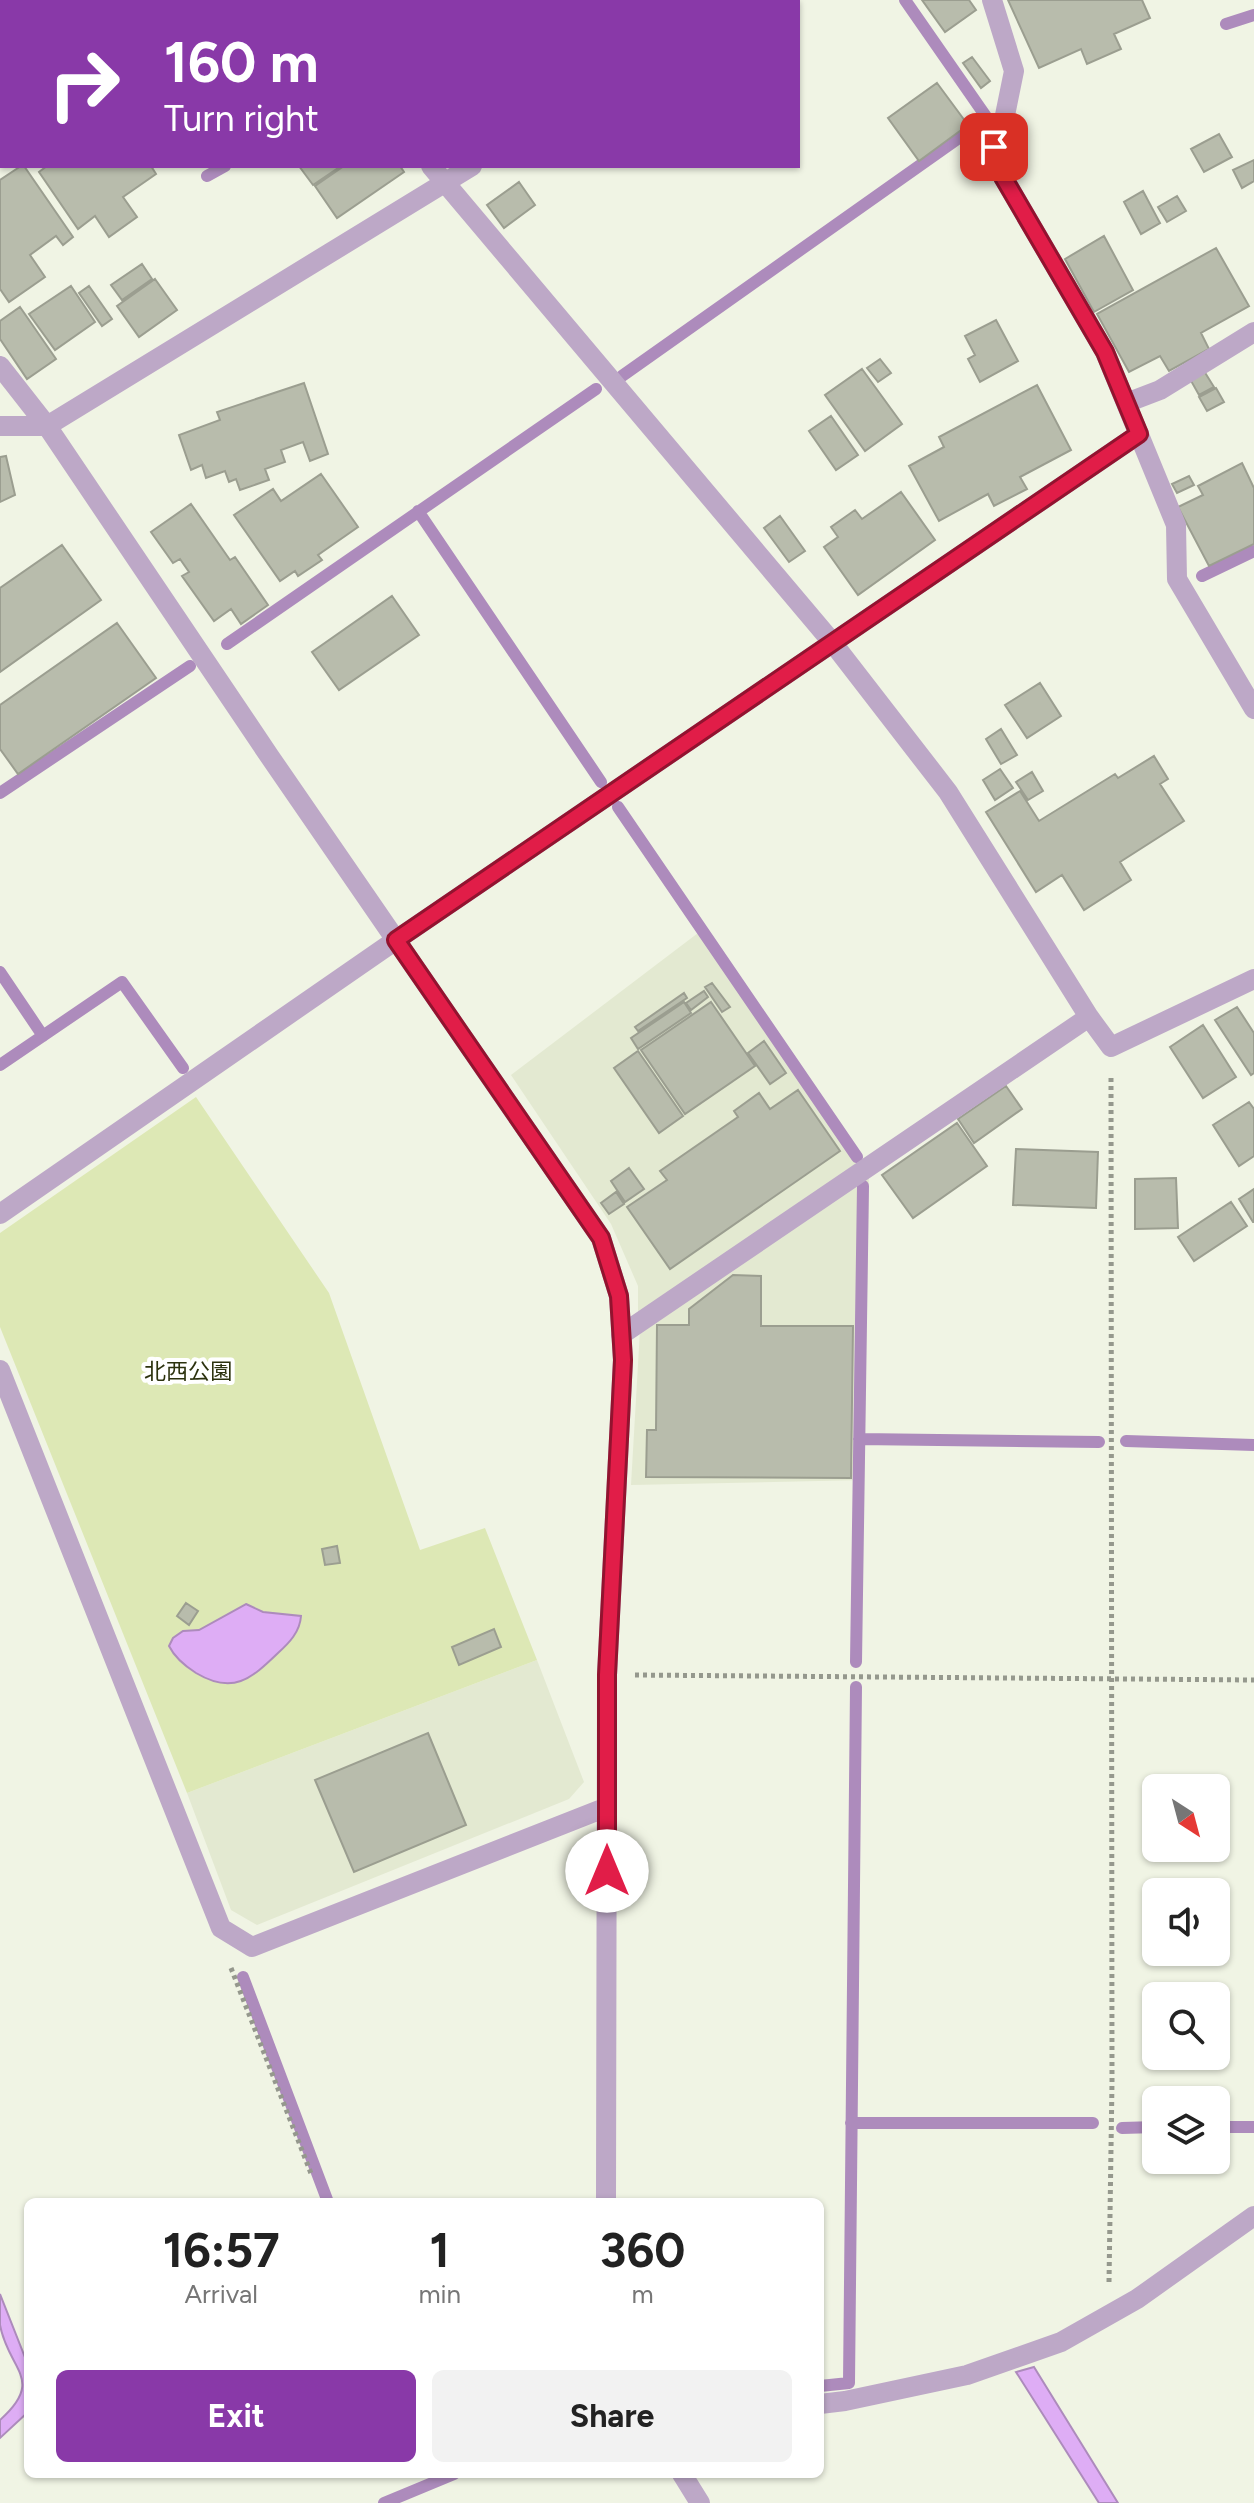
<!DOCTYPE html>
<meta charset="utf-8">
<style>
:root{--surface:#fff;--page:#f2f2f2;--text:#222;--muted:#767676;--accent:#8939a8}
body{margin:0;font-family:Figtree,"Noto Sans JP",sans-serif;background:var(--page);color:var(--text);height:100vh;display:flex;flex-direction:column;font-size:30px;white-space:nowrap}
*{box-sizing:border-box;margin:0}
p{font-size:26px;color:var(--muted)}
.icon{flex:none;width:44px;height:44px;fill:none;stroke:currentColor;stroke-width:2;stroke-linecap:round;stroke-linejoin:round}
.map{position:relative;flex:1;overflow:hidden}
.side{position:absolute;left:24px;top:2198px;width:800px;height:280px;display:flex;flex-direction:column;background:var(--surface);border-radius:12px;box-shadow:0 2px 6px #0004}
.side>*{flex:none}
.top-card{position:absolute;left:0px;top:0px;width:800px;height:168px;box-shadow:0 2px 6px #0004;background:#8939a8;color:#fff;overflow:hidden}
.needle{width:52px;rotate:144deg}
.fabs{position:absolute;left:1142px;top:1774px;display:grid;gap:16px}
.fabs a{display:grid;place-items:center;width:88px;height:88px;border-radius:12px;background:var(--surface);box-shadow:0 2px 6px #0004;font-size:40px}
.pin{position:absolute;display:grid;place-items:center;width:68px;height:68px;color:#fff;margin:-34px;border-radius:16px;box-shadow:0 4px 12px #0006}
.me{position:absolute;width:88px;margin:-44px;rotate:0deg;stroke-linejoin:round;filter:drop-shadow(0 0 6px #0008)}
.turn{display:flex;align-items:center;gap:28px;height:168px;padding:0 32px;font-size:36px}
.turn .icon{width:104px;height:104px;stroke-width:2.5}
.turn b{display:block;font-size:56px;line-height:68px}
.eta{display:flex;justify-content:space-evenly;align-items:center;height:136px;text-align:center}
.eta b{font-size:48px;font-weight:700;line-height:56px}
.action{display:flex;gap:16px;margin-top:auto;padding:16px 32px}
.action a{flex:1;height:92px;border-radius:12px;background:var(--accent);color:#fff;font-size:32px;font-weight:700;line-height:92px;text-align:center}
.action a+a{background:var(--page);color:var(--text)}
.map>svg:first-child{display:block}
.built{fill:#e3e9d1}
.green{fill:#dde8b5}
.water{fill:#deadf5;stroke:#ad8bbc;stroke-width:2}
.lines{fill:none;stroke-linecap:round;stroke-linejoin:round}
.stream{stroke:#ad8bbc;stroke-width:12}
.building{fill:#b8bcac;stroke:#9b9e90;stroke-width:2}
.path{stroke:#95988d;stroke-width:5;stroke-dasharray:4 4;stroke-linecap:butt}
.minor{stroke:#bda8c7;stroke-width:20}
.route-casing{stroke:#92132f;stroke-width:20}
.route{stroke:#e11d48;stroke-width:14}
.labels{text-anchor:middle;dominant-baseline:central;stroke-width:8;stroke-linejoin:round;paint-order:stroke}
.park-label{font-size:22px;fill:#2c320e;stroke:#fff}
</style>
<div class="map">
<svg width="1254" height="2503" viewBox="0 0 1254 2503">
<rect width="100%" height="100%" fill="#f0f4e4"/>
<path class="built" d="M 698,933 L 857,1163 L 638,1315 L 638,1286 L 611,1224 L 511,1075 Z
M 869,1174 L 864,1480 L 631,1485 L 640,1330 Z
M 537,1660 L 584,1782 L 569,1799 L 257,1925 L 231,1910 L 187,1793 Z"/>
<path class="green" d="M 196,1097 L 329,1293 L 420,1550 L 485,1528 L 537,1660 L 187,1793 L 0,1327 L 0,1233 Z"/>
<path class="water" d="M 246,1604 L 263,1612 L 301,1616 C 300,1632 289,1643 278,1653 C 251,1679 233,1695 196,1673 C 185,1666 175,1658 169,1646 L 173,1638 L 183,1631 L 199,1630 Z
M 0,2294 L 28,2365 L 28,2412 L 0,2438 L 0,2420 C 46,2379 8,2370 0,2325 C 0,2316 0,2304 0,2294 Z
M 1034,2367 L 1118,2503 L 1099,2503 L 1016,2372 Z"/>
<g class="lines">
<path class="stream" d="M 237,2 L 239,0
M 1226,24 L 1254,15
M 207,176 L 225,166
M 622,376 L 987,118 L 905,0
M 418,511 L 601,782
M 1202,576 L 1254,551
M 227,644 L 596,389
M 0,793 L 190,666
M 618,807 L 857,1157
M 0,972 L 43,1036
M 0,1065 L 122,982 L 183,1068
M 859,1439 L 1099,1442
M 1126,1441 L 1254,1445
M 856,1662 L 863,1186
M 243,1977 L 328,2202
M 851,2123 L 1093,2123
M 1216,2127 L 1254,2127
M 1122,2128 L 1156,2127
M 820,2386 L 849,2383 L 856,1687
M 384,2503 L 454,2474"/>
</g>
<path class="building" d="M 922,0 L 969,0 L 976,10 L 945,32 Z
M 1008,0 L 1142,0 L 1150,18 L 1114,34 L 1121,49 L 1087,64 L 1081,49 L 1039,68 Z
M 972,57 L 990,81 L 981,88 L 963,63 Z
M 937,83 L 968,125 L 919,161 L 888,118 Z
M 1219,134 L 1232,157 L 1204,172 L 1191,149 Z
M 1254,160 L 1254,181 L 1242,188 L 1233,170 Z
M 21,166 L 24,166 L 73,237 L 63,245 L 56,236 L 30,255 L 45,277 L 9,302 L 0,289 L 0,180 Z
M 47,166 L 151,166 L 156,174 L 123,197 L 137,217 L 109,237 L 95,216 L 78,229 L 39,172 Z
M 299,166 L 341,166 L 313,185 Z
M 344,166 L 400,166 L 404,172 L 337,218 L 315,186 Z
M 519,182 L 535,205 L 504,228 L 487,205 Z
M 1143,191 L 1160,223 L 1141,234 L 1124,202 Z
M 1177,196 L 1186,211 L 1167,222 L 1158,207 Z
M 1104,236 L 1133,290 L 1094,312 L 1065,259 Z
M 1216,248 L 1249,306 L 1201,333 L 1209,349 L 1169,371 L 1160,356 L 1129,372 L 1097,314 Z
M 142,264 L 152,279 L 122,300 L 111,285 Z
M 155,279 L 177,310 L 139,337 L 117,306 Z
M 71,286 L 95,322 L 55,350 L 29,314 Z
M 89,286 L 112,319 L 102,326 L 79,293 Z
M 20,307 L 56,359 L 27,379 L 0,339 L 0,321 Z
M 996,320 L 1018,361 L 980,382 L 968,359 L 975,355 L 965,336 Z
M 880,359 L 891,373 L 878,382 L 867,368 Z
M 862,369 L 902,424 L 865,451 L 825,395 Z
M 1204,371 L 1214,387 L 1199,395 L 1190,379 Z
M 304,383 L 328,454 L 310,461 L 303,442 L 281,450 L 285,462 L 265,469 L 269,480 L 240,490 L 236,479 L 229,482 L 225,471 L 206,478 L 202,465 L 191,470 L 179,435 L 220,420 L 217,412 Z
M 1037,385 L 1071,450 L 1020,477 L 1027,489 L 994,506 L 988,494 L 939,521 L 909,466 L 944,447 L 939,437 Z
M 1216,388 L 1224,402 L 1207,411 L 1199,397 Z
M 831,416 L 858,455 L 836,470 L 809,431 Z
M 6,456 L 15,495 L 0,502 L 0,457 Z
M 1242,463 L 1254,488 L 1254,544 L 1209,566 L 1178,507 L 1203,495 L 1198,486 Z
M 321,474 L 358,527 L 318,555 L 322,560 L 298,576 L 295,571 L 280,581 L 234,515 L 273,489 L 281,501 Z
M 1189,476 L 1194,485 L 1177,493 L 1172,484 Z
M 901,492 L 935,540 L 858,595 L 824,547 L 838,537 L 831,527 L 855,510 L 862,519 Z
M 191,504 L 230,560 L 235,557 L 268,605 L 241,624 L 231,609 L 214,621 L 182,576 L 189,572 L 180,559 L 173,563 L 151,532 Z
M 780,516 L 805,551 L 789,562 L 764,528 Z
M 62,545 L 101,600 L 0,672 L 0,588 Z
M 392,596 L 419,635 L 339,690 L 312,652 Z
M 117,623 L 156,678 L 18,774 L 0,749 L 0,705 Z
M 1040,683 L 1061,716 L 1027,738 L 1005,705 Z
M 1001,729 L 1017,755 L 1001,764 L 986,739 Z
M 1154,756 L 1168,779 L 1160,784 L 1184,821 L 1120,862 L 1131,880 L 1084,910 L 1062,875 L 1036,892 L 986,812 L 1020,791 L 1039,821 L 1115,774 L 1118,778 Z
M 1000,769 L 1013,788 L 995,800 L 983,780 Z
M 1032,772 L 1043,791 L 1028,800 L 1016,782 Z
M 712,983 L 730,1007 L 722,1012 L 705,987 Z
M 704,991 L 708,997 L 691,1010 L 686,1003 Z
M 684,993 L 687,998 L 638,1031 L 635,1027 Z
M 684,1002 L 691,1013 L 638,1049 L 631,1038 Z
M 711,1002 L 755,1066 L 685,1114 L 641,1050 Z
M 1237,1007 L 1254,1033 L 1254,1073 L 1251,1075 L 1215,1020 Z
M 1203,1025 L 1236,1077 L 1203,1098 L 1170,1047 Z
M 764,1041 L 786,1073 L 770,1084 L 748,1053 Z
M 638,1051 L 683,1116 L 659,1133 L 614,1068 Z
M 1006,1086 L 1022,1109 L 974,1143 L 958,1119 Z
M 798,1090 L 840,1151 L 670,1269 L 627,1207 L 667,1180 L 660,1171 L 738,1117 L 734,1111 L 759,1093 L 770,1109 Z
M 1249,1102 L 1254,1109 L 1254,1156 L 1239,1166 L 1213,1125 Z
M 957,1123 L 987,1166 L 913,1218 L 882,1175 Z
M 1016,1149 L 1098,1152 L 1096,1208 L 1013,1205 Z
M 629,1168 L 644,1189 L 625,1202 L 611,1181 Z
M 1176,1178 L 1178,1228 L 1135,1229 L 1135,1179 Z
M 1254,1189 L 1254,1222 L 1253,1222 L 1239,1199 Z
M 616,1192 L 624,1204 L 609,1214 L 601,1203 Z
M 1231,1202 L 1247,1226 L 1194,1261 L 1178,1237 Z
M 733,1275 L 761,1276 L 761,1326 L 853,1326 L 851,1478 L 646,1477 L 647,1430 L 656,1430 L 657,1325 L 689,1325 L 689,1309 Z
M 337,1546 L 340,1563 L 325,1565 L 322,1549 Z
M 186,1603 L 198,1611 L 189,1625 L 177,1616 Z
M 494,1629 L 501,1647 L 459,1665 L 452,1647 Z
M 428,1733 L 466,1825 L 354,1872 L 315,1780 Z"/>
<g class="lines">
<path class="path" d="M 635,1675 L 1254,1680
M 231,1968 L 312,2176
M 1109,2282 L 1112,2082 L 1111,1076"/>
<path class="minor" d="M 290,0 L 292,2
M 992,0 L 1014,71 L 1004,120 L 994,147 L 1003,177 L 1105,352 L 1176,525 L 1177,579 L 1254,709
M 713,2 L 715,0
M 431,166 L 832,642 L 948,792 L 1089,1017 L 1111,1047 L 1254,979
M 0,366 L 47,426 L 270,757 L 601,1238 L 619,1296 L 623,1360 L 607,1675 L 606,2202
M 1126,403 L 1160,390 L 1254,332
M 0,426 L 47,426 L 472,166
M 0,1214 L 396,940 L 1139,434
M 621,1335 L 1089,1017
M 0,1370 L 221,1928 L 252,1947 L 607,1807
M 820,2404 L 845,2401 L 967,2375 L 1061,2342 L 1137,2299 L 1254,2216
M 682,2474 L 700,2503"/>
</g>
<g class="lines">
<defs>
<path id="route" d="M 607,1871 L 607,1675 L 623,1360 L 619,1296 L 601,1238 L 396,940 L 1139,434 L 1105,352 L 1003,177 L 994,147"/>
</defs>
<use href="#route" class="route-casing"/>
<use href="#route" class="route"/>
</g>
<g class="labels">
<g class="park-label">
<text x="188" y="1371">北西公園</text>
</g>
</g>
</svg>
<div class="fabs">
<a><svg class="needle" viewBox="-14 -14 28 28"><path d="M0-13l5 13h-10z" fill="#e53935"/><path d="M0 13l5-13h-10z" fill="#767676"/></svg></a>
<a><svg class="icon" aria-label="sound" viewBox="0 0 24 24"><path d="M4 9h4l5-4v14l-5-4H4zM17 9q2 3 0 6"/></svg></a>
<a><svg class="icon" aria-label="search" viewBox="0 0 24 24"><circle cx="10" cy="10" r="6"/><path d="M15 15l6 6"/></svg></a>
<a><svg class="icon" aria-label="layers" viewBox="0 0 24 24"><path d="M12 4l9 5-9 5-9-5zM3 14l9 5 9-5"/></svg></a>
</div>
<div class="pin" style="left:994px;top:147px;background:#d93025"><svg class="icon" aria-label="arrive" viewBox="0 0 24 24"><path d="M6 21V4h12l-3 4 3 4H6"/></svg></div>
<svg class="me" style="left:607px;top:1871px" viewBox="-20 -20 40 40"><circle r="19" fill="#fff"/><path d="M0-13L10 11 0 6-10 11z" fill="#e11d48"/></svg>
<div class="top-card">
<div class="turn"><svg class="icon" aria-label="right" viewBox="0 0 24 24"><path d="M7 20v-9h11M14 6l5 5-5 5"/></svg><div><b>160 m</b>Turn right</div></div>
</div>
<section class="side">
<div class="eta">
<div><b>16:57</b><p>Arrival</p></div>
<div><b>1</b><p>min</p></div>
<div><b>360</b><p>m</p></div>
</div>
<div class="action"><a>Exit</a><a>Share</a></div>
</section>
</div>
